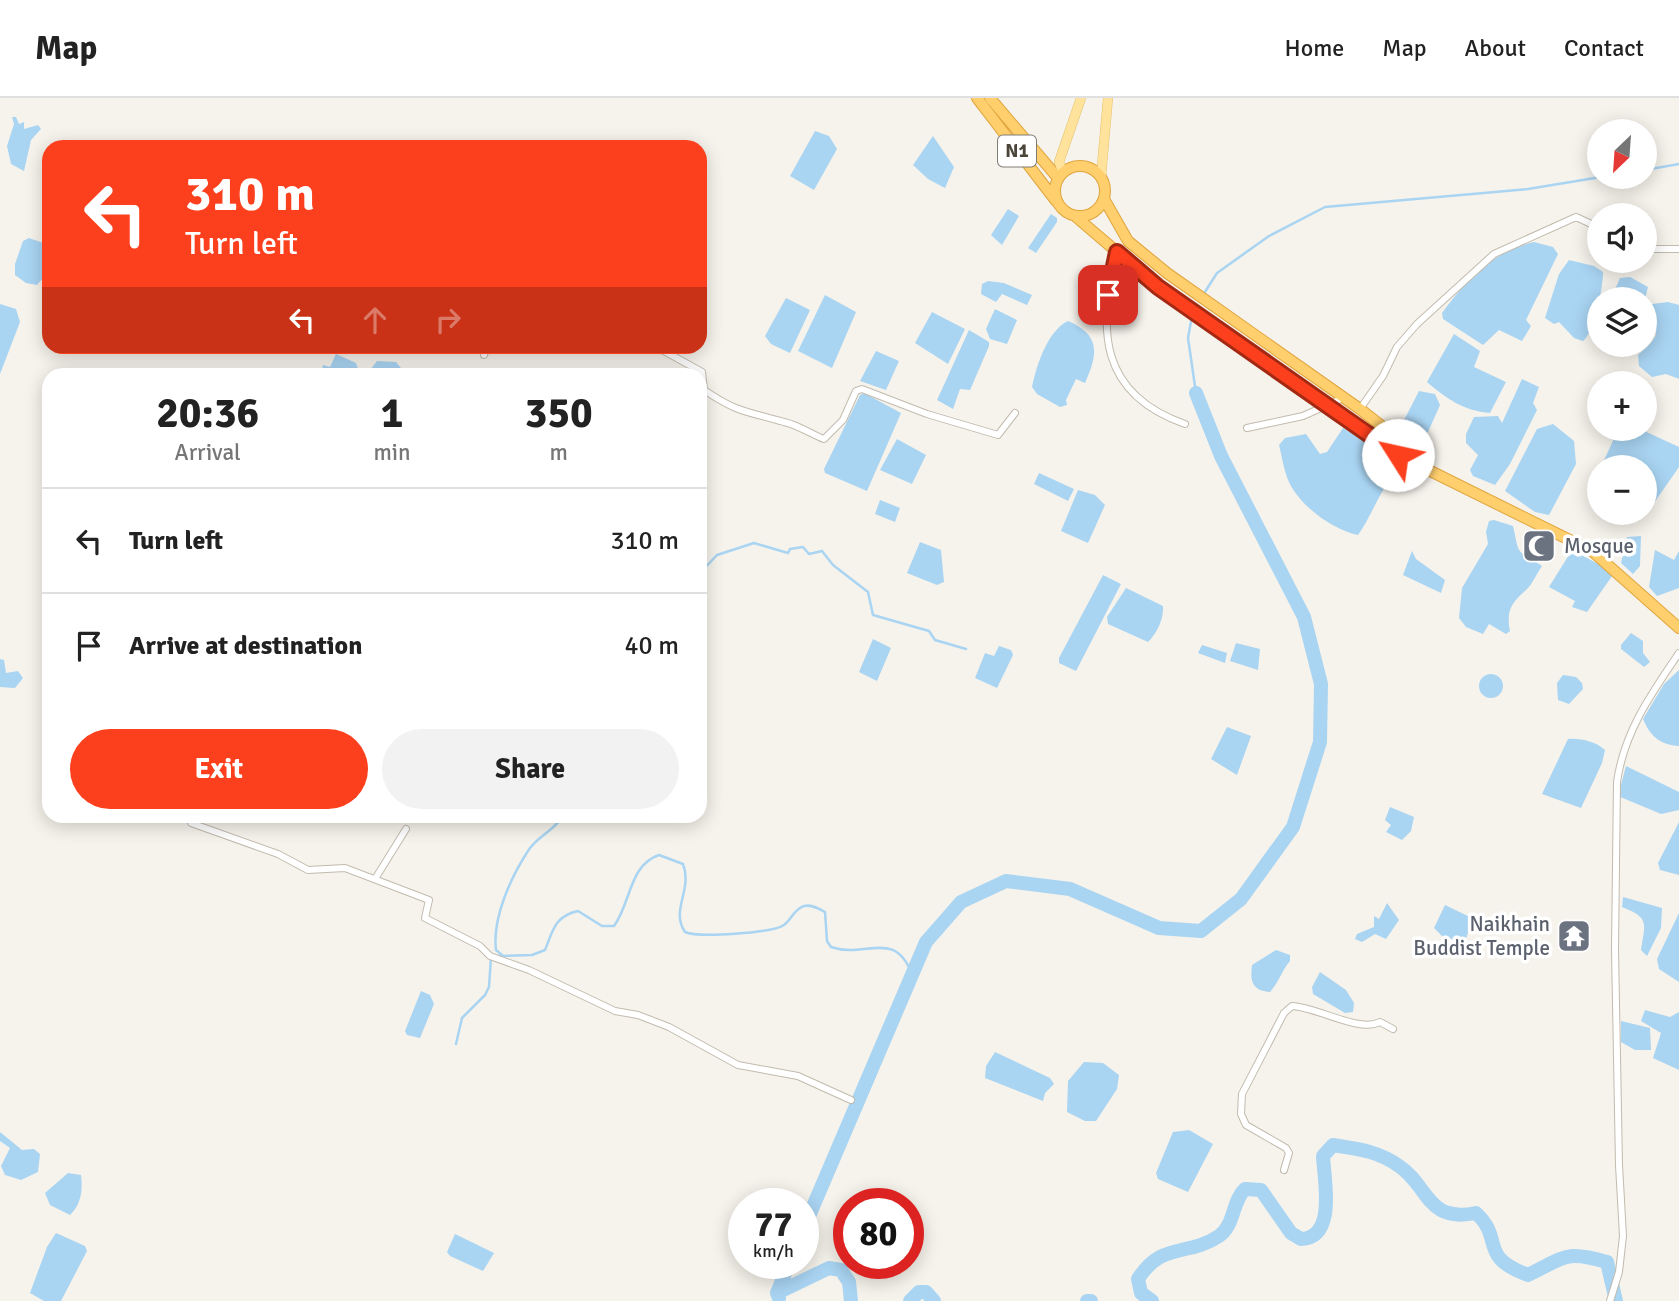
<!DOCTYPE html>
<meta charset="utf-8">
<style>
:root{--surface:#fff;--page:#f2f2f2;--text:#222;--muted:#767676;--line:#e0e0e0;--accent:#fc3f1d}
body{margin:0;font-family:Signika,sans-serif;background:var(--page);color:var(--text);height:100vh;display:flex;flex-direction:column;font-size:26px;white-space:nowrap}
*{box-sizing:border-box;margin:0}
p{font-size:23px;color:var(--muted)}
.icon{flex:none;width:38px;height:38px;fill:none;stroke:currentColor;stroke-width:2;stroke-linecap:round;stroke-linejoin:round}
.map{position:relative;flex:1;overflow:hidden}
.drawer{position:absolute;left:42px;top:270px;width:665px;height:455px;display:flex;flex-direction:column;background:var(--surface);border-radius:21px;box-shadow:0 4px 18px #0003}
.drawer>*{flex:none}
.hud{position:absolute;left:42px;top:42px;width:665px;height:214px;border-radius:21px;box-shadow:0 4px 18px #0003;background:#fc3f1d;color:#fff;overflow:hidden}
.needle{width:46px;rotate:205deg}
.buttons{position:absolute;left:1587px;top:21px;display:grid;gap:14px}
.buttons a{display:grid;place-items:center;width:70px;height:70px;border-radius:50%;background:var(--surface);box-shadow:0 4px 18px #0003;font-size:35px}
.speed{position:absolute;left:728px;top:1090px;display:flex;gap:14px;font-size:35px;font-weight:700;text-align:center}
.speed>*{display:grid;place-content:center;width:91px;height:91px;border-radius:50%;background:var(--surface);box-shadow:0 4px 18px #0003;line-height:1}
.speed small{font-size:18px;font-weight:400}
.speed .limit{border:10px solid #d22;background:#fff;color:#111}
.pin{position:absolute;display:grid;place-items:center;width:60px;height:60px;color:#fff;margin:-30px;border-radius:14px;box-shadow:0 4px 10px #0006}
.me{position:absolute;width:77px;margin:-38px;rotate:305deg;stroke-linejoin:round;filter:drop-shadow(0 0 5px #0008)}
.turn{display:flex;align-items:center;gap:24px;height:147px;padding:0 28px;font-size:32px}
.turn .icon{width:91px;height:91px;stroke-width:2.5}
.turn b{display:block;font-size:49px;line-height:60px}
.lanes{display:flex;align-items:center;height:66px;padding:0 28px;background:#0003;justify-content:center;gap:35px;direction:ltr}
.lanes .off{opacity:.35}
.eta{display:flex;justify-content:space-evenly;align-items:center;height:119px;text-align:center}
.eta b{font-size:42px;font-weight:800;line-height:49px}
.primary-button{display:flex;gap:14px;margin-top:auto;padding:14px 28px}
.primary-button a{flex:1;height:80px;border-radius:42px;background:var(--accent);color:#fff;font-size:28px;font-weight:800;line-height:80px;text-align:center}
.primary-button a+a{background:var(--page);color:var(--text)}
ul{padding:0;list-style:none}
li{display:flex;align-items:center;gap:21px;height:105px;padding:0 28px;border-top:2px solid var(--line)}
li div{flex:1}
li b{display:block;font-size:26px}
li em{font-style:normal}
header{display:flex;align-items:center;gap:42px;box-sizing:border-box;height:98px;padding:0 35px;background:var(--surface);border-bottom:2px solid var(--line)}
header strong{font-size:33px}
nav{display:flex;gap:38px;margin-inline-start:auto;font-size:24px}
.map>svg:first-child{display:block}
.water{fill:#a9d4f2}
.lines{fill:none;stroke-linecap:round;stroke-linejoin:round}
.stream{stroke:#a9d4f2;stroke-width:2.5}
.river{stroke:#a9d4f2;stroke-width:14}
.street-casing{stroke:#c2bbae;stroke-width:8}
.primary-casing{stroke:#e6c16a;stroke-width:10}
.highway-casing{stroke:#e0a43c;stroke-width:12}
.street{stroke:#fff;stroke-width:6}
.primary{stroke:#ffe39c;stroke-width:9}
.highway{stroke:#ffcf6e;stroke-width:10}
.route-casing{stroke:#a42913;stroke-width:18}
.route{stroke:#fc3f1d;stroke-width:12}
.labels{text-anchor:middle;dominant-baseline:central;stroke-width:7;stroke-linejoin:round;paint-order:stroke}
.shield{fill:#fff;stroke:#817c74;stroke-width:2}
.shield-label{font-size:19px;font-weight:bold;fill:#4b4439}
.worship-label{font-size:21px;fill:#5b616d;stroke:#fff;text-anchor:start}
</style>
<header>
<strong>Map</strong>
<nav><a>Home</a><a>Map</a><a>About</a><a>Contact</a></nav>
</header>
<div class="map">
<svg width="1679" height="1203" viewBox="0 0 1679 1203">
<rect width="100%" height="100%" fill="#f6f3ec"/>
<path class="water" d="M 12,19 L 16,19 L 19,26 L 24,24 L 24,31 L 38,27 L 41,31 L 31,42 L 24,73 L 11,66 L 7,48 L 14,26 Z
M 815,33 L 829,38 L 837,51 L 814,92 L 790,78 Z
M 933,38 L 954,69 L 945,90 L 928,81 L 913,67 Z
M 1008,111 L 1019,118 L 1002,147 L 991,137 Z
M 1051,116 L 1057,120 L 1057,124 L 1036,155 L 1028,150 Z
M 29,140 L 49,147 L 49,173 L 37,187 L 26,185 L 15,177 L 15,166 L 23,143 Z
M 1534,144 L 1553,149 L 1558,156 L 1526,222 L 1531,228 L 1522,243 L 1499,232 L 1483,247 L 1443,221 L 1442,215 C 1466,182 1493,153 1534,144 Z
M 1569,162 L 1594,168 L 1603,174 C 1603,189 1595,234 1583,243 L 1574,240 L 1559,224 L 1554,226 L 1545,220 L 1559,176 Z
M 1630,179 L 1648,189 L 1645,201 L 1628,196 L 1620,201 L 1612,198 L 1620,180 Z
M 988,183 L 1004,185 L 1032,197 L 1027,207 L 1002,196 L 996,204 L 981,196 L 982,186 Z
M 825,197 L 856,214 L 832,270 L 798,253 Z
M 786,200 L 810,212 L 790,255 L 771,246 L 765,238 Z
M 1668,204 L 1679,207 L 1679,281 L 1666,276 L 1652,279 L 1639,268 L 1638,257 C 1657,240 1662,236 1649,212 L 1652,206 Z
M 0,206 L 16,211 L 20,224 L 0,276 Z
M 995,211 L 1017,222 L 1007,246 L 990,241 L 986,231 Z
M 932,214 L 965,231 L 948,266 L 915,245 Z
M 1068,223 C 1101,237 1098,256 1085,285 L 1076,281 L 1066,302 L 1067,307 L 1060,309 L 1037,296 L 1032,289 C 1036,268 1048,232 1068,223 Z
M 969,232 L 989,244 L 989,248 L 970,292 L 960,291 L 953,311 L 937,302 Z
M 1454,236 L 1480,253 L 1474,269 L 1506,284 L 1490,315 C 1464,313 1447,301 1427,284 Z
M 876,253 L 899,263 L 886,292 L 860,283 Z
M 336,256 L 356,265 L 358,271 L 351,276 L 321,276 L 323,267 L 330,269 Z
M 377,263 L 396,264 L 406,276 L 367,276 Z
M 1522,281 L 1539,289 L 1533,305 L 1537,312 L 1510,366 L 1495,387 L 1473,378 L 1470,372 L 1478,357 L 1466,345 L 1466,336 L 1474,319 L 1498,318 L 1502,325 Z
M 1419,293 L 1435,296 L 1440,307 L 1428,334 L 1420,339 L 1402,326 Z
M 864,295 L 901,315 L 867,393 L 825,375 L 824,371 L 860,297 Z
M 1553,326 L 1574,343 L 1576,366 L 1549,417 L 1535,414 L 1505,393 L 1537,331 Z
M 1343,330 L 1387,355 L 1401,368 C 1381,388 1374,414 1358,437 C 1333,432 1300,408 1289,384 C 1284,373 1282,359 1279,347 L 1285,340 L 1306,336 L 1320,356 L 1327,354 Z
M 1624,331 L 1640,331 L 1679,349 L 1679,369 L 1647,415 L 1636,415 L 1645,415 L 1645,369 L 1601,369 L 1617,334 Z
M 897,341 L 926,357 L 912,386 L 880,372 Z
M 1039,375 L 1074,391 L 1068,403 L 1034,386 Z
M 1078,392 L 1095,397 L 1105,407 L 1088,445 L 1061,433 Z
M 880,402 L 900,410 L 895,424 L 875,416 Z
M 1494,422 L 1513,428 C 1520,458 1514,450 1542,468 C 1537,475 1532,487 1526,492 C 1511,505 1506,513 1510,533 L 1506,536 L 1489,526 L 1483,536 L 1466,529 L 1459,520 L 1462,490 L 1488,446 L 1486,434 L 1489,423 Z
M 1641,438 L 1640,468 L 1633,476 L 1621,465 L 1627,439 Z
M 920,444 L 941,452 L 944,484 L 937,487 L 907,475 Z
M 1572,452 L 1602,468 L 1612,478 L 1587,514 L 1572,509 L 1575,503 L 1549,489 Z
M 1655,452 L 1674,462 L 1679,453 L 1679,490 L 1657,498 L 1649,489 Z
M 1412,453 L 1416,461 L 1445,482 L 1441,495 L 1403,477 Z
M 1103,477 L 1121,486 L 1076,573 L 1059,565 L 1059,560 Z
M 1126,490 L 1163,508 C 1164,521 1157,535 1148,544 L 1108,526 L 1107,519 Z
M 1631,535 L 1643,543 L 1643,555 L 1650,564 L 1644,569 L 1621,551 L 1621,547 Z
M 873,541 L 891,550 L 877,583 L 859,574 Z
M 1236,545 L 1260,551 L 1258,572 L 1230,563 Z
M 1202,547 L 1227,555 L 1225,565 L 1198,555 Z
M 999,548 L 1011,552 L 1013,557 L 997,590 L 975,580 L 985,555 L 994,558 Z
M 0,561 L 4,562 L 6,575 L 18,573 L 23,580 L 15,590 L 0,589 Z
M 1679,572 L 1679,648 C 1660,647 1650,638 1643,621 L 1664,586 Z
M1479 588a12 12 0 1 1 24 0a12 12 0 1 1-24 0Z
M 1563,577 L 1576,579 L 1582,585 L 1583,591 L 1569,606 L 1558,602 L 1557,585 Z
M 1227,629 L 1251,638 L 1237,677 L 1211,661 Z
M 1568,641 C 1580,640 1595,643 1605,652 L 1602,665 L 1581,710 L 1542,696 Z
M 1626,668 L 1679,694 L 1679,712 L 1661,716 L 1618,698 Z
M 1390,709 L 1414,719 L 1411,733 L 1402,742 L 1386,734 L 1391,727 L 1385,722 Z
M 1679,724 L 1679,777 L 1660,772 L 1658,765 Z
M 1623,799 L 1662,810 L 1661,830 L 1647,858 L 1641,852 C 1645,825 1650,820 1622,809 Z
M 1387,805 L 1399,822 L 1386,841 L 1375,836 L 1362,844 L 1355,841 L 1357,836 L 1374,829 L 1374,818 L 1379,821 Z
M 1445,807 L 1472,820 L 1465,845 L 1442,838 L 1434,830 Z
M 1679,815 L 1679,884 L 1659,871 L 1657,861 Z
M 1276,852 L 1290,857 L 1290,863 C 1281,874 1279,884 1270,894 C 1252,893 1250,883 1252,867 Z
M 1320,874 L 1346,892 L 1354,905 L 1353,914 L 1345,915 L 1313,896 L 1312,889 Z
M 421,893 L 430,897 L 434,906 L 420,940 L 407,937 L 405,933 Z
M 1645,912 L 1670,919 L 1679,914 L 1679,972 L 1653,960 L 1661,935 L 1641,923 Z
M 1621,923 L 1650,930 L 1651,952 L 1635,952 L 1621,944 Z
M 995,954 L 1050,980 L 1054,986 L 1045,995 L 1043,1003 L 985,980 L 986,968 Z
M 1084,964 L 1103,965 L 1119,977 L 1117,991 L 1096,1023 L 1085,1023 L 1067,1014 L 1068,983 Z
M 1189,1032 L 1213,1046 L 1188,1094 L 1158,1081 L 1156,1075 L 1173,1034 Z
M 0,1034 L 22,1052 L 34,1051 L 40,1056 L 38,1074 L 21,1082 L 5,1077 L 1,1068 L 10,1050 L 0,1043 Z
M 68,1075 L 81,1077 C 83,1092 81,1107 70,1117 L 50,1107 L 45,1095 Z
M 56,1135 L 85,1148 L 87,1153 L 61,1203 L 44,1203 L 30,1195 L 47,1149 Z
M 455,1136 L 494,1155 L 483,1173 L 450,1158 L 447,1154 Z"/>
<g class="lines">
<path class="stream" d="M 1645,72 L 1679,66
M 1203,197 L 1217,175 L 1269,138 L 1325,109 L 1528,91 L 1601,79
M 1192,218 L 1188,240 L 1196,295
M 700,475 L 717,457 L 754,445 L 788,455 L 790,451 L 803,449 L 809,456 L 822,453 L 833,467 L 868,494 L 873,517 L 929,533 L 935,542 L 966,551
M 502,857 L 496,852 C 492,820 511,779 528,753 C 536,739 554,733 563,718
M 497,858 L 532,857 L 545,852 C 553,832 555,818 578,813 L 602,828 L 614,828 C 631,805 629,767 659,757 L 683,766 C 693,792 670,812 685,834 C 698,840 773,835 784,827 C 792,821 794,811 804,808 C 812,806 819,811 825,814 L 827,843 L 831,849 C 866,861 894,830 912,876
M 456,946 L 462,920 L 485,897 L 489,889 L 491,859"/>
<path class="river" d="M 803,1132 L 926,844 L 961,804 L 1006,783 L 1070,791 L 1159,830 L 1201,833 L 1241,801 L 1293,729 L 1320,644 L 1321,586 L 1304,519 L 1221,358 L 1196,295
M 777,1195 L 829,1170 L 841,1172 L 849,1184 L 851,1203
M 779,1200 L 777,1195 L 789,1166
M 910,1203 L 919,1194 L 926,1194 L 934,1203
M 1087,1203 L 1091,1203
M 1152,1203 L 1141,1195 L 1138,1181 C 1162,1143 1188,1159 1219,1138 C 1235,1127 1232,1103 1245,1091 L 1261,1092 L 1291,1135 L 1301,1141 C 1337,1140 1324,1081 1323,1058 L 1333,1047 C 1358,1051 1378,1053 1399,1068 C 1429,1088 1426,1125 1476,1115 C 1505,1142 1477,1158 1528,1177 C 1565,1159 1565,1152 1607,1164 L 1616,1203"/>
<defs>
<path id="street" d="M 1645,151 L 1679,151
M 1117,154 C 1097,231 1099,296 1185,326
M 655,248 L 702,274 L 704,292 C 738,315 746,313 784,324 C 798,327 811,336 824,341 L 843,322 L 856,293 L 862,291 L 927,316 L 998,337 L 1015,315
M 484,257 L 487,248
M 1360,311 L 1383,278 L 1397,249 L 1417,226 L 1494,156 L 1576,119 L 1600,130
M 1247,330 L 1303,318 L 1343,300
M 191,718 L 191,725 L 278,756 L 308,772 L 345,770 L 429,802 L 425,820 L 480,848 L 490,858 L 529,872 L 615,913 L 638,917 L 669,929 L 738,967 L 798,978 L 851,1002
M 375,781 L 406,731
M 1284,1072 L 1289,1055 L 1286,1050 L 1246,1027 L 1241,1016 L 1242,996 L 1284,915 L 1292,908 C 1317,909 1359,935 1380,924 L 1393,931
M 1610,1203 L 1619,1174 L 1623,1138 L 1619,1067 L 1615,851 L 1617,684 C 1624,634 1651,596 1679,555"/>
<path id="primary" d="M 1063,75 L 1059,64 L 1081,0
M 1101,79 L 1108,0"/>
<path id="highway" d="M 977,0 L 1056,103
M 990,0 L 1058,80
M1055 93a25 25 0 1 1 50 0a25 25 0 1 1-50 0Z
M 1104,101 L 1128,143 L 1167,175 L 1360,311 L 1407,348 L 1421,364
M 1075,118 L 1158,189 L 1398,357 L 1592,453 L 1679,530"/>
</defs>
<use href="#street" class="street-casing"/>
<use href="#primary" class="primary-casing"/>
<use href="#highway" class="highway-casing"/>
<use href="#street" class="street"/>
<use href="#primary" class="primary"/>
<use href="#highway" class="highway"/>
</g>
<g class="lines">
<defs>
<path id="route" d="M 1108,197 L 1117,154 L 1158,189 L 1398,357"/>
</defs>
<use href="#route" class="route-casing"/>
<use href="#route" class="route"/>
</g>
<defs>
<symbol id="mosque-square" viewBox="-11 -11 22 22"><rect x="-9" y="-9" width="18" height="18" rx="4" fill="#6b7280" stroke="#fff"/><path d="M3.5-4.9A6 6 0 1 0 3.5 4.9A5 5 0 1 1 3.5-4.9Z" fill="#fff"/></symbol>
<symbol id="temple-square" viewBox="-11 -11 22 22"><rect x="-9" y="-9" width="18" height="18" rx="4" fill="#6b7280" stroke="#fff"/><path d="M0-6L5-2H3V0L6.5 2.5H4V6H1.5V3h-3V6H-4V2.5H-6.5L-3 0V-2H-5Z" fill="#fff"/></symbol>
</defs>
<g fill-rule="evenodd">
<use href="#mosque-square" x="1520" y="429" width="38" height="38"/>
<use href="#temple-square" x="1555" y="819" width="38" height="38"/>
</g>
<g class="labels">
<rect class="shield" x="998" y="37.5" width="38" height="31" rx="5"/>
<g class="shield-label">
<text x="1017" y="53">N1</text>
</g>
<g class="worship-label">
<text x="1564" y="448">Mosque</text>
<text x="1550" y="826" text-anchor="end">Naikhain<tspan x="1550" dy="24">Buddist Temple</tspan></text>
</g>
</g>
</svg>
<div class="buttons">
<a><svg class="needle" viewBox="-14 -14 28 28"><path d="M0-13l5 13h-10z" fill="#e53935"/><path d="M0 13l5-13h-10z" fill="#767676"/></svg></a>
<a><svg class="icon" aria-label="sound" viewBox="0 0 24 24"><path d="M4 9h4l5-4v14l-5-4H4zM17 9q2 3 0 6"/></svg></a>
<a><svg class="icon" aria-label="layers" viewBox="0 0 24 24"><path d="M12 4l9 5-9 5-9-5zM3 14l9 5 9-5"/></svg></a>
<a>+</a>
<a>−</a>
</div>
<div class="speed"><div>77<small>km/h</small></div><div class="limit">80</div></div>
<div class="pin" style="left:1108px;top:197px;background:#d93025"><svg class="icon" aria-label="arrive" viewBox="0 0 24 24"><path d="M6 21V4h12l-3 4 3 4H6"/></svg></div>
<svg class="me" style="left:1398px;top:357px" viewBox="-20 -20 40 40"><circle r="19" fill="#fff"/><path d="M0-13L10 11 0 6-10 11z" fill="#fc3f1d"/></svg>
<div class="hud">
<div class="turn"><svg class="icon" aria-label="left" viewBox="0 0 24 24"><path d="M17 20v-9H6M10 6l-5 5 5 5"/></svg><div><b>310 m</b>Turn left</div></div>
<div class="lanes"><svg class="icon" aria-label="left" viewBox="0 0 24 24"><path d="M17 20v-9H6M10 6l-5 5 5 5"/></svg><svg class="icon off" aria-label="ahead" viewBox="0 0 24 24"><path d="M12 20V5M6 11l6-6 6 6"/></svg><svg class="icon off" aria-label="right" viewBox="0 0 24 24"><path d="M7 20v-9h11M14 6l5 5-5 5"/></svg></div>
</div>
<section class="drawer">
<div class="eta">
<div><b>20:36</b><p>Arrival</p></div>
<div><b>1</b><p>min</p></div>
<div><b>350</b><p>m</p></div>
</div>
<ul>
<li><svg class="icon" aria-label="left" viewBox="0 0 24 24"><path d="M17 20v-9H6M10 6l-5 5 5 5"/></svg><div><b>Turn left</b></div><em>310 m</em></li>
<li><svg class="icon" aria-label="arrive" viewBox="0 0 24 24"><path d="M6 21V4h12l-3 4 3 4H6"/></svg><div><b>Arrive at destination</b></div><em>40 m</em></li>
</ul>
<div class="primary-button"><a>Exit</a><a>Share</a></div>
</section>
</div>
